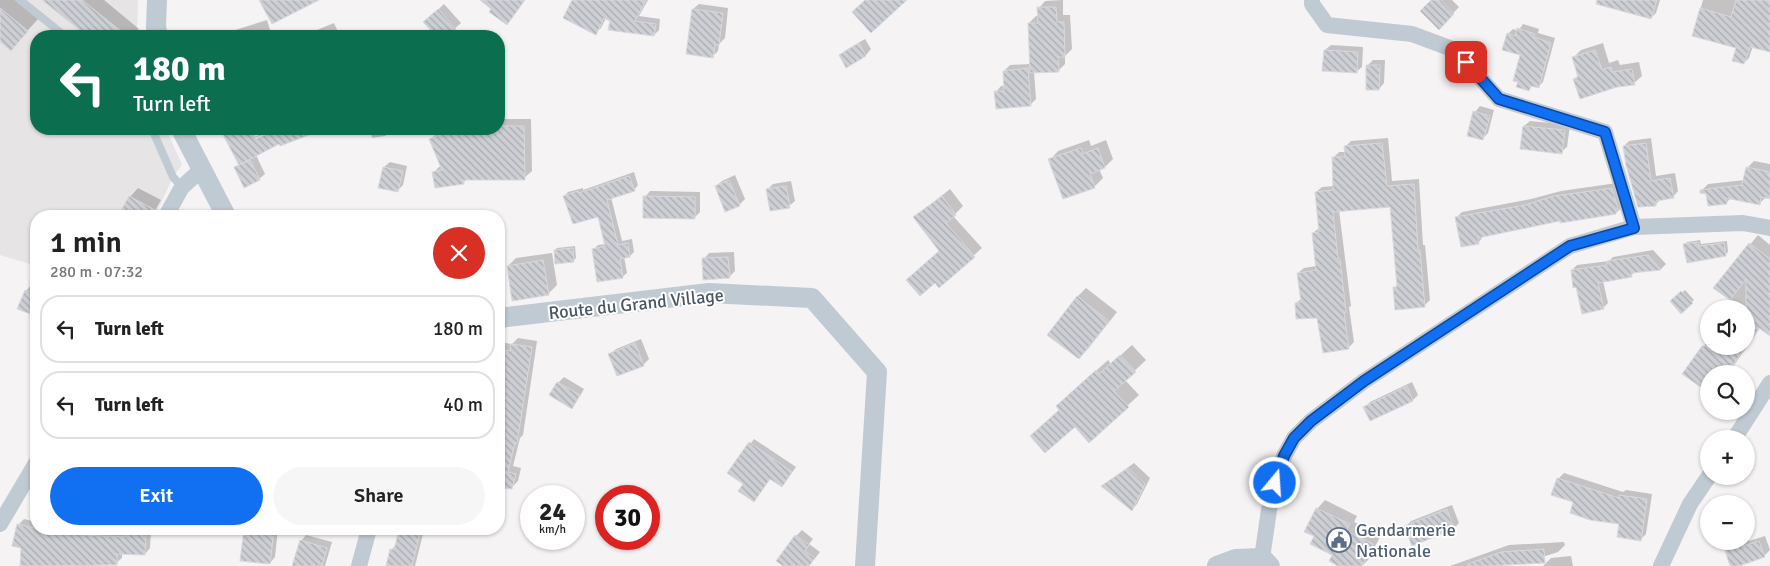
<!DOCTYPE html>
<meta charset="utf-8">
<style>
:root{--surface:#fff;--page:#f6f6f6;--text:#222;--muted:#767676;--line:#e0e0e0;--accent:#116ff1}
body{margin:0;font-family:Signika,sans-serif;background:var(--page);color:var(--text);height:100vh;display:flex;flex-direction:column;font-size:19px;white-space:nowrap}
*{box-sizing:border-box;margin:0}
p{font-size:16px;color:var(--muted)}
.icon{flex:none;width:28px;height:28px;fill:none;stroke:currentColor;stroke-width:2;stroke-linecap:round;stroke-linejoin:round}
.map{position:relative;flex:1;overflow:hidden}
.side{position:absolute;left:30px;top:210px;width:475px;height:325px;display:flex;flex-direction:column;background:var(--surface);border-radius:20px;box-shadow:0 1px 4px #0004}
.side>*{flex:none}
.hud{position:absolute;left:30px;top:30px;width:475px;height:105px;border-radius:20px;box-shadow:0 1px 4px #0004;background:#0b6e4f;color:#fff;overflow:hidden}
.fabs{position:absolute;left:1700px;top:300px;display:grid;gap:10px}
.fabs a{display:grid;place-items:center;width:55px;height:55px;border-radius:50%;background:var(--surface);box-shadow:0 1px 4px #0004;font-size:25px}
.speed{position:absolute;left:520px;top:485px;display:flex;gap:10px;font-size:25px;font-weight:700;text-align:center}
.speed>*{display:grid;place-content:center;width:65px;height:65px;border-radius:50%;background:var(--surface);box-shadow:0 1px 4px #0004;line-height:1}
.speed small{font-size:12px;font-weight:400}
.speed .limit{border:8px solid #d22;background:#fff;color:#111}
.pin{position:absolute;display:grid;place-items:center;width:42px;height:42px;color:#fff;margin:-21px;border-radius:10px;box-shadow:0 2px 8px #0006}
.me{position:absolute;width:55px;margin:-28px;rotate:18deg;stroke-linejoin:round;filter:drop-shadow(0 0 4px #0008)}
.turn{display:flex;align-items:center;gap:18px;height:105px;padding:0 20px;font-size:22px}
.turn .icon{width:65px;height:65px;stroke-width:2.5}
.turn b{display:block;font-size:35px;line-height:42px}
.round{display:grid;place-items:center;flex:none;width:52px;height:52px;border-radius:26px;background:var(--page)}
.overview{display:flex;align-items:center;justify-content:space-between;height:85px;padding:0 20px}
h1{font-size:30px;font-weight:600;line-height:38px}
.button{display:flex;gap:10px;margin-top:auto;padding:10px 20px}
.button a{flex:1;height:58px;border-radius:30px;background:var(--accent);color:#fff;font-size:20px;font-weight:600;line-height:58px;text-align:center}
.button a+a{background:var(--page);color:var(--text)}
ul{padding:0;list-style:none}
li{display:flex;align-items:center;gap:15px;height:68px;margin:0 10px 8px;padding:0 10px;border:2px solid var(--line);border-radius:20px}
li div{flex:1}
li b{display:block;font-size:19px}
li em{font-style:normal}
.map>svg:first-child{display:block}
.education{fill:#e6e4e5}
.shadow{fill:#0003}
.building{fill:url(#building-back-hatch);stroke:#d7d9de}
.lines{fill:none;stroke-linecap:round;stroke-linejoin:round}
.service{stroke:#c0cad3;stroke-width:8}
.minor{stroke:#c0cad3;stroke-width:16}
.tertiary{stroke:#c0cad3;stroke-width:20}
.route-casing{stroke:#0b489d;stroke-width:12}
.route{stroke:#116ff1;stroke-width:9}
.labels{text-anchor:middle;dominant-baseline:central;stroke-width:4;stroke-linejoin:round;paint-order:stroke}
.street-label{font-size:18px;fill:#495662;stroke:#fff}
.service-label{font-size:18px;fill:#4e5e75;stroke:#fff;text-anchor:start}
</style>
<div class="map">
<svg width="1770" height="566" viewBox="0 0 1770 566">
<defs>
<pattern id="building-back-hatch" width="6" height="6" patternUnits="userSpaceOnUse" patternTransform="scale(1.25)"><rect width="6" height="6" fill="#cdcfd5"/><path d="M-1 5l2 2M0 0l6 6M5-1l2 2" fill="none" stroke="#a8abb0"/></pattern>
</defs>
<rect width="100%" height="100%" fill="#f5f3f3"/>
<path class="education" d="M 0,0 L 138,0 L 137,36 L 36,36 L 36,129 L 166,129 L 182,165 L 173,177 L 155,216 L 36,216 L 36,266 L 0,255 Z"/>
<path class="shadow" d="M 0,0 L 15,0 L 38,19 L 11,49 L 0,41 Z
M 47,0 L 104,0 L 139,29 L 133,36 L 89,36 L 46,1 Z
M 575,0 L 648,0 L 639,16 L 660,19 L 659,30 L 654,35 L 606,18 L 601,28 L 595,33 Z
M 1063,0 L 1063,15 L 1070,15 L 1072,49 L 1065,56 L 1065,64 L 1058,71 L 1034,72 L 1036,99 L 1031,104 L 996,92 L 1001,86 L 1005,86 L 1004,71 L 1010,65 L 1030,64 L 1029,23 L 1036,16 L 1039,16 L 1039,8 L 1045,1 Z
M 1433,0 L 1452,0 L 1459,7 L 1439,28 Z
M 1609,0 L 1660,0 L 1656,13 L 1651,18 Z
M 1703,0 L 1770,0 L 1770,50 L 1753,46 L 1749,58 L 1744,63 L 1738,47 L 1693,35 Z
M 444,4 L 461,23 L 446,36 L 437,36 L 425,22 Z
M 699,4 L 728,8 L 725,38 L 719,44 L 718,51 L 713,56 L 693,9 Z
M 267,20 L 272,36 L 227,36 L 232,31 Z
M 334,23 L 340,36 L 302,36 Z
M 1523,24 L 1539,29 L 1538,33 L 1555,38 L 1543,82 L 1538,87 L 1533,85 L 1529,89 L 1522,54 L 1508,34 L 1513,29 L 1518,31 Z
M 865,39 L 871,49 L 866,55 L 847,66 L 840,55 L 846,50 Z
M 1603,43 L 1609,63 L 1618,60 L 1620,65 L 1639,62 L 1642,76 L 1634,83 L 1574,79 L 1579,75 L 1573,58 L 1581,50 Z
M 1331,45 L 1363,47 L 1362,67 L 1356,72 L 1325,50 Z
M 1373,60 L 1385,60 L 1384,83 L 1379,89 L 1367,66 Z
M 1480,106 L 1494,110 L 1488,133 L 1483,138 L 1475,112 Z
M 499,119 L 531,119 L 532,171 L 524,178 L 467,179 L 463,183 L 434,172 L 441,165 L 431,139 L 438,132 L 446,129 L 499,129 Z
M 1530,121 L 1570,125 L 1567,147 L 1561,152 L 1524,126 Z
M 275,129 L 277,129 L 237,145 L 237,148 L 284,129 L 305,129 L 306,131 L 301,136 L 281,144 L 280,142 L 256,155 L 265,174 L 259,179 L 245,186 L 236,167 L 240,164 L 232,149 L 237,144 Z
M 370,129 L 387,129 L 388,134 L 385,136 L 372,138 Z
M 1388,138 L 1392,181 L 1419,179 L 1423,245 L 1425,245 L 1430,300 L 1424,306 L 1394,288 L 1398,284 L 1392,205 L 1339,210 L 1351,306 L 1349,307 L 1354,342 L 1349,347 L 1324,351 L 1318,316 L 1296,303 L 1302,298 L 1298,273 L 1304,268 L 1316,266 L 1313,233 L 1319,228 L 1316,192 L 1322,187 L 1334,186 L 1333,158 L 1339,152 L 1346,152 L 1345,147 L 1351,141 Z
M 1651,138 L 1656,176 L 1675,173 L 1678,191 L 1673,197 L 1661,199 L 1656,204 L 1624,146 L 1629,141 Z
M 1089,140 L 1091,146 L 1106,140 L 1113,159 L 1105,167 L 1099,169 L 1103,178 L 1094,187 L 1050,160 L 1058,151 Z
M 1754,161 L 1770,164 L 1770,198 L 1766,197 L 1759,204 L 1731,198 L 1726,203 L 1701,191 L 1708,184 L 1745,180 L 1747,168 Z
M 390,162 L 407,166 L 403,185 L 397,191 L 384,167 Z
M 634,172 L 638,185 L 634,190 L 611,197 L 622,241 L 632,239 L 634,252 L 630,256 L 624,257 L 627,273 L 622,277 L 594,249 L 598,245 L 606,244 L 599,216 L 564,196 L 568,192 L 583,188 L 583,190 Z
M 735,175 L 745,199 L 739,205 L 716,186 L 722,181 Z
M 791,181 L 795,201 L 789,206 L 767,190 L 773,184 Z
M 1617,183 L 1621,208 L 1616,213 L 1561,219 L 1484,235 L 1479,242 L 1462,246 L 1456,218 L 1462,212 L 1531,199 L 1561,191 Z
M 138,188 L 161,200 L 152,216 L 120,216 L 130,197 Z
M 950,189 L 963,206 L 953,216 L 982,248 L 939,286 L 935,281 L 940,251 L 915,217 Z
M 650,191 L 700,192 L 700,212 L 694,218 L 645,197 Z
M 1758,235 L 1770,245 L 1770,335 L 1760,328 L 1728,374 L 1684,374 L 1709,339 L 1709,346 L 1746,346 L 1746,309 L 1730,309 L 1734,303 L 1715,287 Z
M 1700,240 L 1701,244 L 1727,241 L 1728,252 L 1725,255 L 1685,245 L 1687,242 Z
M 575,246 L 576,258 L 574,260 L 556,262 L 555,250 L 557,248 Z
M 1653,250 L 1666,264 L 1661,269 L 1635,271 L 1631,276 L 1603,281 L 1608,303 L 1603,308 L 1572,270 L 1577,265 L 1609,261 L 1613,257 Z
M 734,252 L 735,271 L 729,277 L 704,259 L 709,253 Z
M 552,253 L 557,285 L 548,294 L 508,266 L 516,258 Z
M 31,285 L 36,287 L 36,315 L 19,308 L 26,291 Z
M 1086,288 L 1117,312 L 1088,349 L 1079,358 L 1077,297 Z
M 1685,290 L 1694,300 L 1681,312 L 1672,301 Z
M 518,338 L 537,341 L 523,435 L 520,438 L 513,466 L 521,468 L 518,481 L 511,488 L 499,485 L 499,342 L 512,344 Z
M 641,339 L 649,359 L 643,365 L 610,354 L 616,349 Z
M 1132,345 L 1146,360 L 1125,380 L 1139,395 L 1089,441 L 1060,410 L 1069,395 L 1108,360 L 1111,364 Z
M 564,377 L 584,389 L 577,401 L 571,407 L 558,383 Z
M 1412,382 L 1418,395 L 1413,400 L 1371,419 L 1365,407 L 1370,402 Z
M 754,439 L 796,467 L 786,481 L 771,478 L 744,484 L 729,473 Z
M 1134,463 L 1150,478 L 1137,504 L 1132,510 L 1103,485 Z
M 1564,473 L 1623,492 L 1626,490 L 1652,494 L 1646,534 L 1640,540 L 1621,522 L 1558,479 Z
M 1325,500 L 1357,516 L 1354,522 L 1381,535 L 1368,560 L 1362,566 L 1354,566 L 1315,535 L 1317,509 Z
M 1452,505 L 1459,523 L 1454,528 L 1406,526 L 1411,521 Z
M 24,519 L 36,522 L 36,529 L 88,529 L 127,531 L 127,529 L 151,529 L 150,548 L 145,554 L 122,553 L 122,558 L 116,563 L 95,563 L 95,566 L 21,566 L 23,547 L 18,525 Z
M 245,529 L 278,529 L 275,557 L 270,563 L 242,559 Z
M 400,529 L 435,529 L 429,535 L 423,534 L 415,566 L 387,566 L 392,549 L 397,544 Z
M 802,530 L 813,539 L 809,544 L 820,552 L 809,566 L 785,566 L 796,536 Z
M 1746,533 L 1749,541 L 1765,536 L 1770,550 L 1764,556 L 1731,566 L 1723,541 L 1746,541 Z
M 306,535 L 332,542 L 325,566 L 294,566 L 301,541 Z
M 1564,542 L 1565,545 L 1558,552 L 1524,563 L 1478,566 L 1450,566 L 1509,545 Z
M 1571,556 L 1573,566 L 1543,566 L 1551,558 Z"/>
<path class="building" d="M 42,0 L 82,0 L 127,36 L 87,36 Z
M 259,0 L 319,0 L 272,24 Z
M 480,0 L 525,0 L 507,25 L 489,12 L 491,9 Z
M 572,0 L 646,0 L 635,21 L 656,24 L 654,36 L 608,30 L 610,21 L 604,18 L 596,35 L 563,18 Z
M 865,0 L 907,0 L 871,33 L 852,12 Z
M 1431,0 L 1441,0 L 1454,14 L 1439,30 L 1420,11 Z
M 1597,0 L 1657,0 L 1651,19 L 1596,4 Z
M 1736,0 L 1770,0 L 1770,52 L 1750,47 L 1744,64 L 1732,61 L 1736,48 L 1692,36 L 1700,8 L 1731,17 Z
M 1037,7 L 1056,7 L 1057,22 L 1064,22 L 1065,57 L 1058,57 L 1059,72 L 1030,73 L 1028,23 L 1038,23 Z
M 0,8 L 28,31 L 11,51 L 0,42 Z
M 438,9 L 456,29 L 448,36 L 436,36 L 423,22 Z
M 692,9 L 723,13 L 719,45 L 715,45 L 713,58 L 686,54 Z
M 1517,28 L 1535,34 L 1534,37 L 1551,43 L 1539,88 L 1531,86 L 1529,91 L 1516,87 L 1518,82 L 1513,81 L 1520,55 L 1502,50 L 1507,33 L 1515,36 Z
M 859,43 L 866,56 L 846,68 L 839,55 Z
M 1324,50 L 1358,52 L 1357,73 L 1322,71 Z
M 1595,50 L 1602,70 L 1611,67 L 1612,72 L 1632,69 L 1635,85 L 1617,87 L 1580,99 L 1573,79 L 1578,77 L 1572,57 Z
M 1366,65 L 1380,65 L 1379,90 L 1366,90 Z
M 1028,68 L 1031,106 L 996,109 L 994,91 L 1004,91 L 1003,71 Z
M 1473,111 L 1490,116 L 1483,140 L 1467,136 Z
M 499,126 L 524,126 L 525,180 L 463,180 L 464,184 L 435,188 L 432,172 L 442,170 L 429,139 L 456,129 L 499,129 Z
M 1523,126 L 1565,130 L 1562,154 L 1520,149 Z
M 220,129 L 251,129 L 256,139 L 274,131 L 273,129 L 322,130 L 280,146 L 279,144 L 239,165 Z
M 1382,143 L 1387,186 L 1414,184 L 1418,250 L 1420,250 L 1425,307 L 1395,310 L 1393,287 L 1397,287 L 1390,207 L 1333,212 L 1338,259 L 1340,259 L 1346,312 L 1344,313 L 1349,349 L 1323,353 L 1317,318 L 1296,319 L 1295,303 L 1301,302 L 1297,273 L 1316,270 L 1312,233 L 1319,232 L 1315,192 L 1333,190 L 1332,157 L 1345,157 L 1344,146 Z
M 1646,143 L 1651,181 L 1670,178 L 1674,198 L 1656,201 L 1656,206 L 1638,207 L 1626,165 L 1623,146 Z
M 1081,148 L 1083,154 L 1098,148 L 1105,168 L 1090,174 L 1095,188 L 1063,199 L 1048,159 Z
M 250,160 L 260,180 L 244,188 L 234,167 Z
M 383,167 L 403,171 L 398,192 L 378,188 Z
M 1746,167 L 1770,172 L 1770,199 L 1761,197 L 1760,205 L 1726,198 L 1727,204 L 1708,206 L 1706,194 L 1700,193 L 1700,190 L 1742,185 Z
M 629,176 L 635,191 L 607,200 L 618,245 L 628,243 L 630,257 L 620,259 L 623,278 L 597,282 L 592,249 L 605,246 L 598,217 L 573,224 L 563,196 L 578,191 L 579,193 Z
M 729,180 L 740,206 L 725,212 L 715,186 Z
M 786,186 L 790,208 L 770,211 L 766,189 Z
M 1612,188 L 1618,209 L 1616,209 L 1616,214 L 1560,223 L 1560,221 L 1478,238 L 1479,244 L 1461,247 L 1455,217 L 1525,205 L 1554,196 Z
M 129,196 L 157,211 L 156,216 L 118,216 Z
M 643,196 L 695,197 L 695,219 L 643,218 Z
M 942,196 L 956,215 L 946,223 L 975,257 L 939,288 L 935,283 L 920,296 L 906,280 L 939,251 L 913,217 Z
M 1698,242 L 1699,246 L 1724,243 L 1726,256 L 1687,263 L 1683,244 Z
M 1749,243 L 1770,259 L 1770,336 L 1759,328 L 1746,346 L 1746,279 L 1730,300 L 1713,288 Z
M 573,248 L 574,262 L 555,264 L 554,250 Z
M 1648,255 L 1661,270 L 1631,273 L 1632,277 L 1598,283 L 1604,309 L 1582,314 L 1576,287 L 1573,288 L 1571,270 L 1607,265 L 1607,261 Z
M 728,257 L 730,278 L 703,280 L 702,258 Z
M 543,260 L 549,295 L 512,301 L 507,266 Z
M 25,290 L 36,294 L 36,316 L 17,309 Z
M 1681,291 L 1693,303 L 1681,314 L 1670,301 Z
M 1077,296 L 1109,321 L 1079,359 L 1047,335 Z
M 635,343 L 644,366 L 617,376 L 608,354 Z
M 511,344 L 532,347 L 517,443 L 515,443 L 508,472 L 516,474 L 512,489 L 499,488 L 499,349 L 510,351 Z
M 1702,346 L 1746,346 L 1727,374 L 1709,374 L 1709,393 L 1682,374 Z
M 1120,355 L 1136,372 L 1114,391 L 1129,407 L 1089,443 L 1075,427 L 1045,453 L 1030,436 L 1059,410 L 1056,406 L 1096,370 L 1099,374 Z
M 557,382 L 580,395 L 572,409 L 549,395 Z
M 1407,386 L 1413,401 L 1370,421 L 1363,407 Z
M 749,442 L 792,472 L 782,487 L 770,479 L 754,502 L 738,491 L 743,484 L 727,473 Z
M 1128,468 L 1145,484 L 1132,511 L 1101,486 Z
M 1557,478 L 1619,498 L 1619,495 L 1647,499 L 1641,541 L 1617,537 L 1619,524 L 1590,520 L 1570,513 L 1573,502 L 1551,495 Z
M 1316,508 L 1350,524 L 1346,531 L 1373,544 L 1362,566 L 1338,566 L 1329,561 L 1332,555 L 1310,544 L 1314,536 L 1304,532 Z
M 1447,509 L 1454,529 L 1412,546 L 1404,526 Z
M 17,524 L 60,534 L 60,529 L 83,529 L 83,535 L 125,537 L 125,529 L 146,529 L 145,555 L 117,554 L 117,565 L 20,566 L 21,548 L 12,546 Z
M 244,529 L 274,530 L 270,564 L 240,561 Z
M 399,529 L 421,529 L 412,566 L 386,566 L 390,549 L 394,550 Z
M 795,535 L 809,545 L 805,551 L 815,558 L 809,566 L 783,566 L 776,561 Z
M 300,540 L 327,548 L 322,566 L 292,566 Z
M 1722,541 L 1742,541 L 1743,546 L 1759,541 L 1765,557 L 1739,566 L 1730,566 Z
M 1544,549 L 1545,563 L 1488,566 L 1468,566 L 1468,564 L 1501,552 Z"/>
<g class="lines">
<path class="service" d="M 20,0 L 65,36
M 152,129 L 173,177 L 182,187"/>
<path class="minor" d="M 1312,0 L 1312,4 L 1327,25 L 1412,34 L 1455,50 L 1499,99 L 1605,132 L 1634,227
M 166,216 L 182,187 L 201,170
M 1734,439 L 1770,383
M 0,524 L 36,463
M 1262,558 L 1269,510 L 1275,483 L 1284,456 L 1294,438 L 1311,421 L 1364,381 L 1570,246 L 1634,227 L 1743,223 L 1770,228
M 359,566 L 369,529
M 1661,566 L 1690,504 L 1709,476"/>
<path class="tertiary" d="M 157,0 L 156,27 L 158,36
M 181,129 L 226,216
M 499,318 L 709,293 L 812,298 L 877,372 L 865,566
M 1217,566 L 1236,559 L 1262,558 L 1270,566"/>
</g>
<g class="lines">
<defs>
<path id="route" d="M 1275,483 L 1284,456 L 1294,438 L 1311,421 L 1364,381 L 1570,246 L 1634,228 L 1605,132 L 1499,99 L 1466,62"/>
</defs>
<use href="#route" class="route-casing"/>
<use href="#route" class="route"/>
</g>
<defs>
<symbol id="civic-ring" viewBox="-11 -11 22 22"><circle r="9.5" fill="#fff" stroke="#5c6f8a" stroke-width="1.5"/><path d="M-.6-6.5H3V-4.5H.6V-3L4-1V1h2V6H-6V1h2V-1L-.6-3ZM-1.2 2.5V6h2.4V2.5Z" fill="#5c6f8a"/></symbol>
</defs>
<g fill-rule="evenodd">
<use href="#civic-ring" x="1325" y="526" width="28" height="28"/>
</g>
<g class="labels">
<g class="street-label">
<text transform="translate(636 304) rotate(-6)">Route du Grand Village</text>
</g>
<g class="service-label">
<text x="1356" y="530">Gendarmerie<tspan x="1356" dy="21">Nationale</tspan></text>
</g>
</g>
</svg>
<div class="fabs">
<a><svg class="icon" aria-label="sound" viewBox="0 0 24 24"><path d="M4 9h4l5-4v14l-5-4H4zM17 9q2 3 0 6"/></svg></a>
<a><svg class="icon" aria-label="search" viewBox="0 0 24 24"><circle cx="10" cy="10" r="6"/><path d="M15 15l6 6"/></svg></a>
<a>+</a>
<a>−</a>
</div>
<div class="speed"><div>24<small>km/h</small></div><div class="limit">30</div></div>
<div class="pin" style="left:1466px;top:62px;background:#d93025"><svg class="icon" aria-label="arrive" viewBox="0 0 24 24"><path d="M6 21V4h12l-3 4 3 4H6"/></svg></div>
<svg class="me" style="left:1275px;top:483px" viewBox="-20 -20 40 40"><circle r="17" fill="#116ff1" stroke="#fff" stroke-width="3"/><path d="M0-11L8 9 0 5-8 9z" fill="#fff"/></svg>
<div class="hud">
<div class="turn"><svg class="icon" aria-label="left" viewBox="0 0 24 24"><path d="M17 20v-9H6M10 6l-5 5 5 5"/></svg><div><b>180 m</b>Turn left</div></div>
</div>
<section class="side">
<div class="overview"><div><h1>1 min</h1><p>280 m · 07:32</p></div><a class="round" style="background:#d93025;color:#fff"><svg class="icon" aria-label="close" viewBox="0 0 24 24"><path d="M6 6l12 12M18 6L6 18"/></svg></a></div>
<ul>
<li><svg class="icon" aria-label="left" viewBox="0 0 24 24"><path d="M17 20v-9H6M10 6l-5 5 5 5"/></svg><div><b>Turn left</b></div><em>180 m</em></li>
<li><svg class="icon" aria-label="left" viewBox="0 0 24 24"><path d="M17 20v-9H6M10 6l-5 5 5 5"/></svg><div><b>Turn left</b></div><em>40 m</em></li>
</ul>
<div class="button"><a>Exit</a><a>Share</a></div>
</section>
</div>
